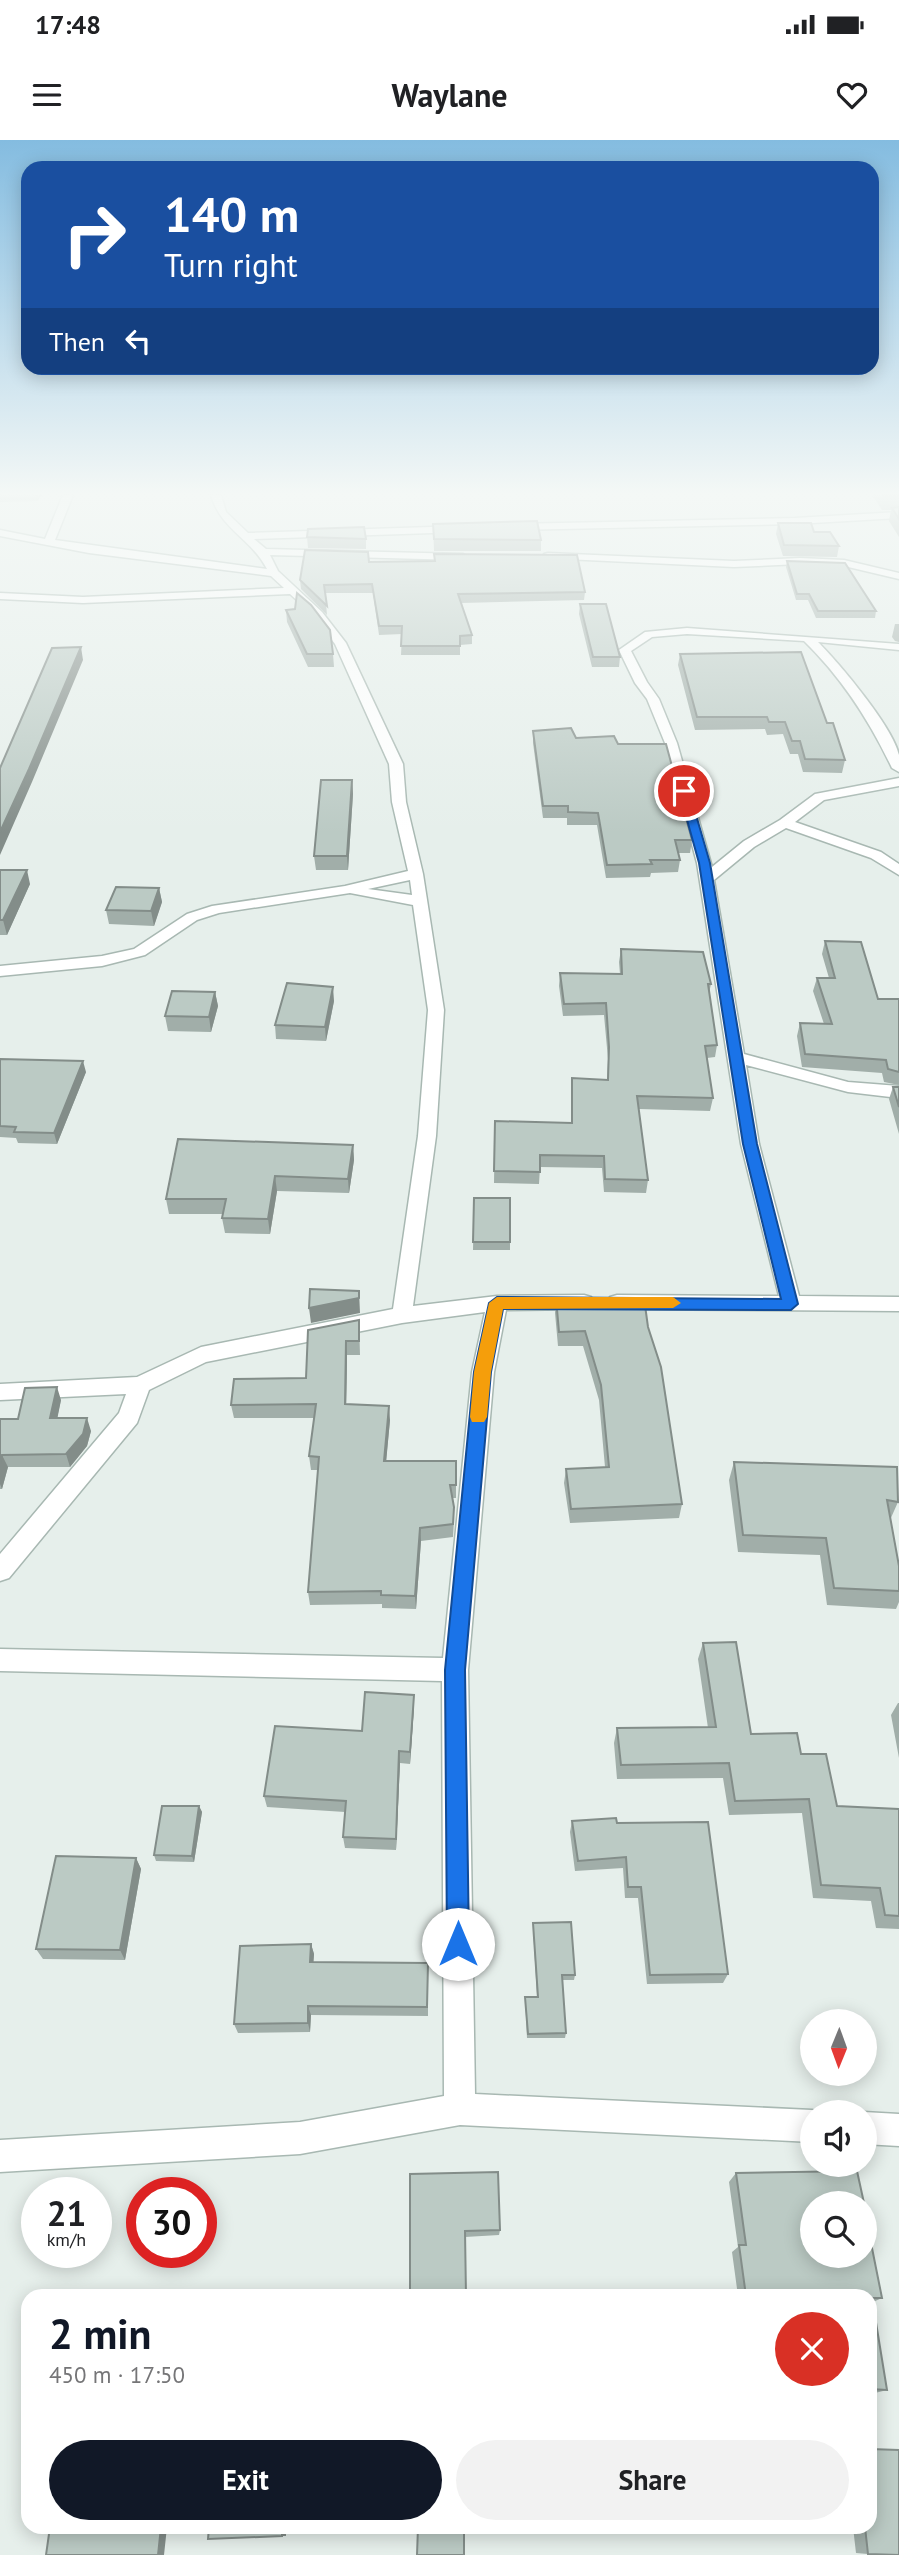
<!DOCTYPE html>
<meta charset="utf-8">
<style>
:root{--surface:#fff;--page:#f2f2f2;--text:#202124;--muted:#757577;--accent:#111827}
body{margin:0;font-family:"PT Sans",sans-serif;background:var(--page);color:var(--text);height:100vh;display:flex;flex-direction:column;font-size:26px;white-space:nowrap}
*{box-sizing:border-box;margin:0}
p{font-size:23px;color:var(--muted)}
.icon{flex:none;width:38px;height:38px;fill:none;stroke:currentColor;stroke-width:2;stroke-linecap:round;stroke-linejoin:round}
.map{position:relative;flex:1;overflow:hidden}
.sheet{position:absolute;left:21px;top:2149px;width:856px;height:245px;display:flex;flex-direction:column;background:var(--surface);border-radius:21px;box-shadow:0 4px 18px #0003}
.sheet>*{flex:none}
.banner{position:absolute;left:21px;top:21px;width:858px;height:214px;border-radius:21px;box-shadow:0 4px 18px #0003;background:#1a4fa0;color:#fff;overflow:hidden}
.needle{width:46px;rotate:181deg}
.tools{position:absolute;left:800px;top:1869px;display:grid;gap:14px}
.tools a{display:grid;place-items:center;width:77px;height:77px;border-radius:50%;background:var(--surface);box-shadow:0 4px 18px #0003;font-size:35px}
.speed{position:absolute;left:21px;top:2037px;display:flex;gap:14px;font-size:35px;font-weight:700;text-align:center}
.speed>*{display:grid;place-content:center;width:91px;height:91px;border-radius:50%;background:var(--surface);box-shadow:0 4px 18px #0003;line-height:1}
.speed small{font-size:18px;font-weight:400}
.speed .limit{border:10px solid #d22;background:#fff;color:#111}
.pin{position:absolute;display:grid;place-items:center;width:60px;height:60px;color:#fff;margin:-30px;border:4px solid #fff;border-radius:50%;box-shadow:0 2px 7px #0007}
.me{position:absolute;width:77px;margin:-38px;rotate:0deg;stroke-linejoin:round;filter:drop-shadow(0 0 5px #0008)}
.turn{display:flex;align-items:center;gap:24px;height:147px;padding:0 28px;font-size:32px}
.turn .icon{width:91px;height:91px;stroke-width:2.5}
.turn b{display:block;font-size:49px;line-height:60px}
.then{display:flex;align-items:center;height:66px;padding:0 28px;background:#0003;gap:14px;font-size:26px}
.round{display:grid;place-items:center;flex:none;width:74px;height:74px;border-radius:37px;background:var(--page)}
.overview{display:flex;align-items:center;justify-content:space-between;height:119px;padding:0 28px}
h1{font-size:42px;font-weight:700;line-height:52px;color:var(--accent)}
.button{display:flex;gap:14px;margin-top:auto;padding:14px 28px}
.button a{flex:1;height:80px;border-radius:42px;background:var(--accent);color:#fff;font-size:28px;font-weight:700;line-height:80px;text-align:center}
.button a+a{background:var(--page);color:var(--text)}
.status{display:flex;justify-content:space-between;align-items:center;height:49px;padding:0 35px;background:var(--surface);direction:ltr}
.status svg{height:19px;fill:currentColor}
header{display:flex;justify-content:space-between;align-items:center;height:91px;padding:0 28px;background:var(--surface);font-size:32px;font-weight:700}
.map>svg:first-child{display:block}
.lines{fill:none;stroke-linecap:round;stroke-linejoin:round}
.minor-casing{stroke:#a8b8b2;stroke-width:3}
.minor{fill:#fff;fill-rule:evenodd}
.wall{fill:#a1aea9}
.shaded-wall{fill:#838d89}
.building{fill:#bbcac4;stroke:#838d89;stroke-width:2}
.route{fill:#1a73e8;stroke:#114b97;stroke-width:2}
.slow{fill:#f59e0b}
</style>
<div class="status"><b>17:48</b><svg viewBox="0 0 49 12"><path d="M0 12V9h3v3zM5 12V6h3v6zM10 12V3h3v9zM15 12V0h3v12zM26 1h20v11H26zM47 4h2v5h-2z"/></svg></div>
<header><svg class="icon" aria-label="menu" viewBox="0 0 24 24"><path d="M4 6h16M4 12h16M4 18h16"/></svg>Waylane<svg class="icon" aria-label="heart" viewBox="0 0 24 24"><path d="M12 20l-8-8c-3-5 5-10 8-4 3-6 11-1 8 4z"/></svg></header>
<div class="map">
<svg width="899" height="2415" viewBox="0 0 899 2415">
<rect width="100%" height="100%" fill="#e6efeb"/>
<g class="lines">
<defs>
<path id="minor" d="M 63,355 L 73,355 L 55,400 L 267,429 C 250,397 221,390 211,355 L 221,355 L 226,372 L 248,393 L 462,386 L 467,389 L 462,392 L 254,399 L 266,409 L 463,414 L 468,417 L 463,420 L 270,415 L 278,431 L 322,472 L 346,503 L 403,624 L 406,662 L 423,734 L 444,870 L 436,996 L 413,1166 L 497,1156 L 584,1155 L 591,1157 L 594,1162 L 591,1167 L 584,1169 L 506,1170 L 494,1232 L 468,1530 L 475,1954 L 812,1970 L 817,1972 L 812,1972 L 812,2002 L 460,1985 L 300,2014 L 0,2032 L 0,2000 L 300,1982 L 444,1956 L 442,1541 L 0,1531 L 0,1509 L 443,1518 L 472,1232 L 485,1172 L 402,1183 L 206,1222 L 149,1250 L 137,1283 L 9,1438 L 0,1441 L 0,1414 L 119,1273 L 126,1254 L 0,1260 L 0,1244 L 137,1237 L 201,1207 L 393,1169 L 418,996 L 428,870 L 413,765 L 350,753 L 219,773 L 197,780 L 145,815 L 102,826 L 0,836 L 0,826 L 102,816 L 134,809 L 187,774 L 212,766 L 345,746 L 408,731 L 392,662 L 389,624 L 335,504 L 314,476 L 290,454 L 83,463 L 0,459 L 0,453 L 83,457 L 284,448 L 271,436 L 89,413 L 0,396 L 0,390 L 45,399 ZM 410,740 L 412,755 L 368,749 Z
M 899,372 L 899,378 L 795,384 L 512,390 L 507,387 L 512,384 L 795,378 Z
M 548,413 L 734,421 L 800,418 L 844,420 L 899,433 L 899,439 L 844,426 L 800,424 L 734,427 L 544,418 L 544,414 Z
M 687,488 L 899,504 L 899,510 L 818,502 C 839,523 893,587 899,615 C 899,620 899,627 899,632 L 892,628 C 869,580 842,538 804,501 L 687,494 L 652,497 L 631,511 L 647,542 L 659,559 L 677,603 L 712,727 L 744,701 L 780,680 L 815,654 L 899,638 L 899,646 L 824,660 L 795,682 L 881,712 L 899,724 L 899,735 L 871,718 L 786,688 L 754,707 L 714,740 L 744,914 L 848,942 L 899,946 L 899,958 L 848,952 L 746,925 L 759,1004 L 799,1156 L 899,1157 L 899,1171 L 617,1169 L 610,1167 L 607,1162 L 610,1157 L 617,1155 L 779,1156 L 741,1004 L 697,723 L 665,603 L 647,559 L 635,543 L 619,510 L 645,492 Z
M 864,1972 L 899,1974 L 899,2006 L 864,2004 Z"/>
</defs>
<use href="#minor" class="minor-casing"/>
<use href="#minor" class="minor"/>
</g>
<path class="wall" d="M 0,355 L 42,355 L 37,361 L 0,362 Z
M 872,355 L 899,355 L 899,397 L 889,381 L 891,370 L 882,370 Z
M 778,383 L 814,392 L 839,406 L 837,417 L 783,416 L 776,394 Z
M 433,384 L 541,400 L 541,411 L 434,411 Z
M 307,397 L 366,399 L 366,409 L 308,408 Z
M 787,421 L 876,471 L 875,478 L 816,478 L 808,460 L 796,460 L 786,427 Z
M 369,422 L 585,452 L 584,460 L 461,463 L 472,495 L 472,504 L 460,505 L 460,515 L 401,515 L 402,494 L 379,495 L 373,453 L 325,453 L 327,475 L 301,449 L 300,440 Z
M 580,464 L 620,517 L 619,527 L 592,527 L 579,474 Z
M 286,470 L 333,514 L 334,527 L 308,527 L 287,482 Z
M 895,484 L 899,484 L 899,502 L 895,501 L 892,497 Z
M 680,514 L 827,583 L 845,620 L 842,633 L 803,632 L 798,614 L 790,614 L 783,594 L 767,595 L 765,589 L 695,590 L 678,525 Z
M 533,591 L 618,604 L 692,700 L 690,713 L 678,713 L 680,720 L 678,732 L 651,733 L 650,737 L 606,738 L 597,685 L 567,685 L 567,678 L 543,678 L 533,603 Z
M 352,640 L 353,654 L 348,730 L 316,730 L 314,716 Z
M 0,730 L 30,744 L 7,795 L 0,795 Z
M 159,748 L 162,762 L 154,786 L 109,784 L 106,770 Z
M 825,801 L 878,859 L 899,859 L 899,945 L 884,942 L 882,933 L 802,927 L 797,896 L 800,883 L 824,884 L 813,851 L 817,838 L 829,838 L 822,814 Z
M 621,809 L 711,844 L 709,853 L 717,905 L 715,917 L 707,918 L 713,958 L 710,971 L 639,969 L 648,1040 L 646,1053 L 604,1052 L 602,1028 L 540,1027 L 539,1044 L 494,1043 L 495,981 L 571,983 L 572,938 L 607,940 L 608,919 L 604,875 L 563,876 L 559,846 L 560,833 L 620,834 L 619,822 Z
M 215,852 L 218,866 L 211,892 L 168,891 L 165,876 Z
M 334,861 L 326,901 L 276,899 L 275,885 Z
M 0,919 L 86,932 L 57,1004 L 18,1003 L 16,998 L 0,997 Z
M 893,947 L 899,947 L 899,994 L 889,959 Z
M 353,1005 L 354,1020 L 349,1053 L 277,1051 L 270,1094 L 225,1093 L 222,1078 L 223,1074 L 169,1074 L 166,1059 Z
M 474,1058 L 510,1058 L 510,1110 L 473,1110 Z
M 556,1158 L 648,1187 L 682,1364 L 679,1378 L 570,1383 L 564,1343 L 566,1329 L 605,1327 L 599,1260 L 583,1206 L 558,1206 L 555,1173 Z
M 359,1180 L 360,1215 L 347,1215 L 346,1264 L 390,1280 L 386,1321 L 456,1321 L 456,1358 L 453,1358 L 454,1380 L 453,1397 L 421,1401 L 416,1469 L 382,1468 L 382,1464 L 310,1465 L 308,1452 L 318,1330 L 311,1330 L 309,1316 L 314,1278 L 234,1278 L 231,1265 L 306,1238 Z
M 61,1260 L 57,1278 L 91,1291 L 87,1306 L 70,1327 L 8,1327 L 2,1349 L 0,1349 L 0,1279 L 18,1279 Z
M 734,1322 L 898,1362 L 890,1380 L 899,1451 L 899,1462 L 896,1469 L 827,1465 L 820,1415 L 738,1412 L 729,1340 Z
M 703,1503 L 751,1594 L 801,1614 L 837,1666 L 899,1669 L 899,1789 L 876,1788 L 871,1761 L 813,1758 L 802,1673 L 729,1675 L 723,1638 L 617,1639 L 614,1603 L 617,1588 L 708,1588 L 698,1519 Z
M 898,1563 L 899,1563 L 899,1618 L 891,1575 Z
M 414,1567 L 410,1624 L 400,1623 L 396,1710 L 345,1708 L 343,1697 L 345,1672 L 267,1667 L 264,1656 L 362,1591 Z
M 199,1666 L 202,1672 L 194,1722 L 156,1721 L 154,1715 Z
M 572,1681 L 617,1683 L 728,1834 L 723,1843 L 647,1844 L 638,1758 L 625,1758 L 623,1728 L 575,1731 L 570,1692 Z
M 136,1718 L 141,1729 L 125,1820 L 43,1819 L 36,1809 Z
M 533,1783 L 575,1835 L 574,1840 L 562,1840 L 566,1893 L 565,1898 L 527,1898 L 525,1857 L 537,1857 L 533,1788 Z
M 311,1804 L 314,1814 L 313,1822 L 428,1823 L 428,1876 L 311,1875 L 310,1892 L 238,1893 L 234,1884 Z
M 736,2033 L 882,2158 L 873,2162 L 887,2250 L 875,2253 L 870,2253 L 870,2156 L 738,2156 L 732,2112 L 738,2107 L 729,2042 Z
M 410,2034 L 500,2090 L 499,2095 L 465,2097 Z
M 853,2387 L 870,2387 L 868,2414 L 856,2413 Z"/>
<path class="shaded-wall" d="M 36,355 L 42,355 L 37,361 Z
M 81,507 L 83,520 L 32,642 L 0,715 L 0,692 Z
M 352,640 L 353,654 L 348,730 L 347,716 Z
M 27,730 L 30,744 L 7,795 L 3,780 Z
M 159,748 L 162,762 L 154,786 L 151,771 Z
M 333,847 L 334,861 L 326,901 L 325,887 Z
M 215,852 L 218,866 L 211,892 L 209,877 Z
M 83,921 L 86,932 L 57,1004 L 54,993 Z
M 353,1005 L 354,1020 L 349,1053 L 348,1039 Z
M 275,1036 L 277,1051 L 270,1094 L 268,1079 Z
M 359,1151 L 360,1173 L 311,1183 L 309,1168 Z
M 346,1201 L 347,1215 L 346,1278 L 345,1264 Z
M 57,1247 L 61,1260 L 55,1290 L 50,1278 Z
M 389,1266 L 390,1280 L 385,1334 L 384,1321 Z
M 87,1278 L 91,1291 L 87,1306 L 70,1327 L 66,1314 Z
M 2,1315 L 8,1327 L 2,1349 L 0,1344 L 0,1324 Z
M 420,1388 L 421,1401 L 416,1469 L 415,1456 Z
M 414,1555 L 414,1567 L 410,1624 L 410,1612 Z
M 399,1611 L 400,1623 L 396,1710 L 396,1699 Z
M 199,1666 L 202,1672 L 194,1722 L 192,1716 Z
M 136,1718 L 141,1729 L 125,1820 L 120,1810 Z
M 311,1804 L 314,1814 L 313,1831 L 310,1822 Z
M 308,1866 L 311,1875 L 310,1892 L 308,1883 Z
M 161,2387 L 167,2387 L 164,2415 L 158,2415 Z
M 282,2387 L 286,2387 L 286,2396 L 282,2396 Z"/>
<path class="building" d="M 883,355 L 899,355 L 899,357 L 885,357 Z
M 899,367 L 899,379 L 892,368 Z
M 537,381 L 541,400 L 434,399 L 433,384 Z
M 778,383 L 811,383 L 814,392 L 830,392 L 839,406 L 784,405 Z
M 364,387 L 366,399 L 307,397 L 308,389 Z
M 305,410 L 368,412 L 369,422 L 435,421 L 434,414 L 577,415 L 585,452 L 458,454 L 472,495 L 460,496 L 460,506 L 401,506 L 402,486 L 379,486 L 372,444 L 324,445 L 327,466 L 300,440 Z
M 787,421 L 845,423 L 876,471 L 818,471 L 809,454 L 797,454 Z
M 297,453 L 311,465 L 330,490 L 333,514 L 307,514 L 286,470 L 295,469 Z
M 580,464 L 606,464 L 620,517 L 593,517 Z
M 81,507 L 29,629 L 0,692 L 0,628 L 52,508 Z
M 801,512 L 827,583 L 833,583 L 845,620 L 805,619 L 800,601 L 792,601 L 785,582 L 769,582 L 767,577 L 697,577 L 680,514 Z
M 571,588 L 576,598 L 614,596 L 618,604 L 666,604 L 692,700 L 675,700 L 680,720 L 650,720 L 652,724 L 607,725 L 598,673 L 568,672 L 568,666 L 543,666 L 533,591 Z
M 321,640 L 352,640 L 347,716 L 314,716 Z
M 0,730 L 27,730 L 3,780 L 0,780 Z
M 116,747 L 159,748 L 151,771 L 106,770 Z
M 825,801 L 861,802 L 878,859 L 899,859 L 899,932 L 888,929 L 886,920 L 805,914 L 800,883 L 832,884 L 817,838 L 835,838 Z
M 621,809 L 703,812 L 711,844 L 708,844 L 717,905 L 705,906 L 713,958 L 637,956 L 648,1040 L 605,1039 L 604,1016 L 540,1015 L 540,1032 L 494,1031 L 495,981 L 572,983 L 572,938 L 608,940 L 609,907 L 606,863 L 564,864 L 560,833 L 622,834 Z
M 287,843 L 333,847 L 325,887 L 275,885 Z
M 172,851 L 215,852 L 209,877 L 165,876 Z
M 0,919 L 83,921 L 54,993 L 14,992 L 16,987 L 0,986 Z
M 893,947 L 899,947 L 899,967 Z
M 178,999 L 353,1005 L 348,1039 L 275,1036 L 268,1079 L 222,1078 L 226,1059 L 166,1059 Z
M 474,1058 L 510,1058 L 510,1102 L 473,1102 Z
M 310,1149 L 359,1151 L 359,1158 L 309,1168 Z
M 556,1158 L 644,1158 L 648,1187 L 661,1227 L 682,1364 L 571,1369 L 566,1329 L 609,1327 L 601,1245 L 585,1191 L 559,1192 Z
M 359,1180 L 359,1201 L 346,1201 L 345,1264 L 389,1266 L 384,1321 L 456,1321 L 456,1345 L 450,1345 L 454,1367 L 453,1384 L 420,1388 L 415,1456 L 381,1455 L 381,1451 L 308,1452 L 319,1317 L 309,1316 L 316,1264 L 231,1265 L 234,1239 L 306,1238 L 308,1190 Z
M 57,1247 L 50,1278 L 87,1278 L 83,1294 L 66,1314 L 2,1315 L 0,1324 L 0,1279 L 18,1279 L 25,1248 Z
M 734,1322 L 897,1327 L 898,1362 L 887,1360 L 899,1426 L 899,1451 L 834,1448 L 826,1398 L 743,1395 Z
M 736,1502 L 751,1594 L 797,1593 L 801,1614 L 826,1614 L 837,1666 L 899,1669 L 899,1776 L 885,1775 L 880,1748 L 821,1745 L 809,1659 L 735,1661 L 729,1623 L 621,1625 L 617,1588 L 716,1587 L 703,1503 Z
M 365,1552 L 414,1555 L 410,1612 L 399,1611 L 396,1699 L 343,1697 L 346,1661 L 264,1656 L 275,1586 L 362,1591 Z
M 162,1666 L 199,1666 L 192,1716 L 154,1715 Z
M 616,1678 L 617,1683 L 708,1682 L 728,1834 L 650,1835 L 641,1747 L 628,1747 L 626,1717 L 578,1721 L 572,1681 Z
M 56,1716 L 136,1718 L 120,1810 L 36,1809 Z
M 571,1782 L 575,1835 L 562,1835 L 566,1893 L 528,1894 L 525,1857 L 538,1857 L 533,1783 Z
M 311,1804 L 310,1822 L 428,1823 L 427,1867 L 308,1866 L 308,1883 L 234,1884 L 240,1806 Z
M 857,2031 L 864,2063 L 812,2063 L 812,2116 L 864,2116 L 864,2068 L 882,2158 L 872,2158 L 887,2250 L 870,2249 L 870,2156 L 746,2156 L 739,2105 L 746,2105 L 736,2033 Z
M 498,2032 L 500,2090 L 465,2091 L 466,2156 L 410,2156 L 410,2034 Z
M 870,2309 L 899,2310 L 899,2415 L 868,2414 L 865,2387 L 870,2387 Z
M 50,2387 L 161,2387 L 158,2415 L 46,2415 Z
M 209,2387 L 282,2387 L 282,2396 L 208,2399 Z
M 418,2387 L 464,2387 L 464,2415 L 417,2415 Z"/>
<linearGradient id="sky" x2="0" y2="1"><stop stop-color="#84bce0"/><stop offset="0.51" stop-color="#f4f8f6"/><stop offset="1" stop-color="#f4f8f6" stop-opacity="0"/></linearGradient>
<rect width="899" height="693" fill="url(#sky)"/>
<path class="route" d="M 684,648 L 689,651 L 710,723 L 757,1004 L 798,1164 L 791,1170 L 503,1169 L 491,1232 L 465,1530 L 469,1804 L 466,1812 L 458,1815 L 450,1812 L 447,1804 L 445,1530 L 474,1232 L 489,1163 L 497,1157 L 781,1159 L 743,1004 L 699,723 L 679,651 Z"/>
<path class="slow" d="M 497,1157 L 673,1157 L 681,1163 L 673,1168 L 503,1169 L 491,1232 L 487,1277 L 484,1282 L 472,1282 L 470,1277 L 474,1232 L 489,1163 Z"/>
</svg>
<div class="tools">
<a><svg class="needle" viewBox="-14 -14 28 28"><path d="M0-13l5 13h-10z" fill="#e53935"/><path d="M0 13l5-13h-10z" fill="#757577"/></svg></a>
<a><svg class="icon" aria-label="sound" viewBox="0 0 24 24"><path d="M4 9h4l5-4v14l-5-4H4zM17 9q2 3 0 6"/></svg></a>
<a><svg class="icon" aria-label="search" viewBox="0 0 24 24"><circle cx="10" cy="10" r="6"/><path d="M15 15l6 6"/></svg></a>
</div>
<div class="speed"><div>21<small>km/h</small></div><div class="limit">30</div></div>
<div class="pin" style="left:684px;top:651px;background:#d93025"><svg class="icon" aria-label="arrive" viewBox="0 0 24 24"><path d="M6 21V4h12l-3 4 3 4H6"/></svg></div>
<svg class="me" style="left:458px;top:1804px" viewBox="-20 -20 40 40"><circle r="19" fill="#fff"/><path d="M0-13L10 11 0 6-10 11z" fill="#1a73e8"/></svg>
<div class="banner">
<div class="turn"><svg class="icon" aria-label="right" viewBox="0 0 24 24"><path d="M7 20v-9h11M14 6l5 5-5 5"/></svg><div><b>140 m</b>Turn right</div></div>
<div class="then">Then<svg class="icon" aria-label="left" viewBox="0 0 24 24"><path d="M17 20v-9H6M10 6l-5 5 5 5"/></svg></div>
</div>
<section class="sheet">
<div class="overview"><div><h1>2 min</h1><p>450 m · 17:50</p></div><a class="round" style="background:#d93025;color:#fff"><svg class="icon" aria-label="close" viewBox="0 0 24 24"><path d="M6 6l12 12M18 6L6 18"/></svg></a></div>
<div class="button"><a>Exit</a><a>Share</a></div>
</section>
</div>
